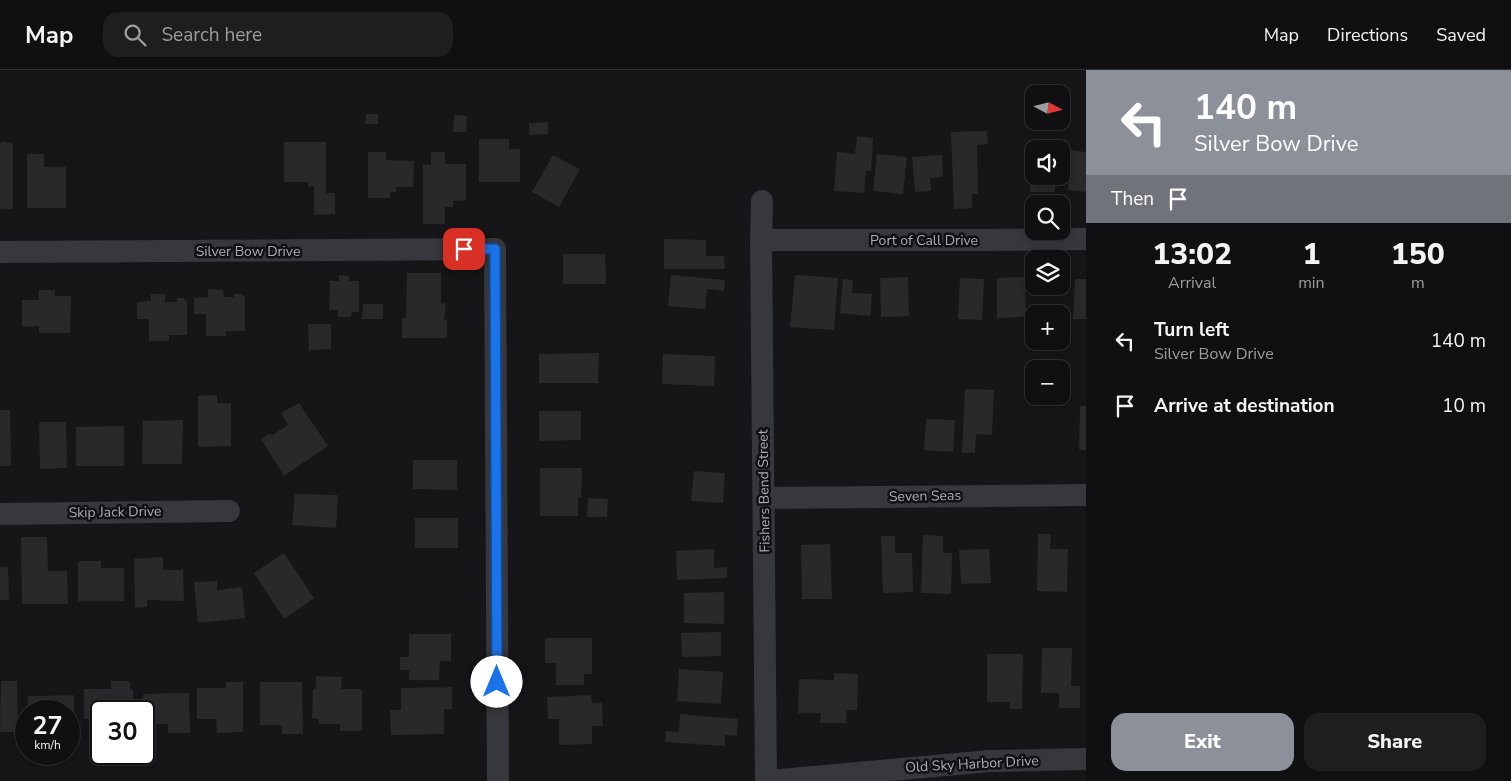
<!DOCTYPE html>
<meta charset="utf-8">
<style>
:root{--surface:#101012;--page:#1e1e20;--text:#f1f3f6;--muted:#9c9d9f;--line:#303032;--accent:#8c9099}
body{margin:0;font-family:"Nunito Sans",sans-serif;background:var(--page);color:var(--text);height:100vh;display:flex;flex-direction:column;font-size:19px;white-space:nowrap}
*{box-sizing:border-box;margin:0}
p{font-size:16px;color:var(--muted)}
.icon{flex:none;width:28px;height:28px;fill:none;stroke:currentColor;stroke-width:2;stroke-linecap:round;stroke-linejoin:round}
.map{position:relative;flex:1;overflow:hidden}
.details{display:flex;flex-direction:column;background:var(--surface);width:425px}
.details>*{flex:none}
.hud{background:#8c9099;color:#fff;overflow:hidden}
.needle{width:32px;rotate:97deg}
.fabs{position:absolute;left:1025px;top:15px;display:grid;gap:10px}
.fabs a{display:grid;place-items:center;width:45px;height:45px;border-radius:10px;background:var(--surface);box-shadow:0 2px 8px #0003,0 0 0 1px var(--line);font-size:25px}
.speed{position:absolute;left:15px;top:630px;display:flex;gap:10px;font-size:25px;font-weight:700;text-align:center}
.speed>*{display:grid;place-content:center;width:65px;height:65px;border-radius:50%;background:var(--surface);box-shadow:0 2px 8px #0003,0 0 0 1px var(--line);line-height:1}
.speed small{font-size:12px;font-weight:400}
.speed .limit{border:2px solid #111;border-radius:8px;background:#fff;color:#111}
.pin{position:absolute;display:grid;place-items:center;width:42px;height:42px;color:#fff;margin:-21px;border-radius:10px;box-shadow:0 2px 8px #0006}
.me{position:absolute;width:55px;margin:-28px;rotate:0deg;stroke-linejoin:round;filter:drop-shadow(0 0 4px #0008)}
.turn{display:flex;align-items:center;gap:18px;height:105px;padding:0 25px;font-size:22px}
.turn .icon{width:65px;height:65px;stroke-width:2.5}
.turn b{display:block;font-size:35px;line-height:42px}
.then{display:flex;align-items:center;height:48px;padding:0 25px;background:#0003;gap:10px;font-size:19px}
.eta{display:flex;justify-content:space-evenly;align-items:center;height:85px;text-align:center}
.eta b{font-size:30px;font-weight:800;line-height:35px}
.action{display:flex;gap:10px;margin-top:auto;padding:10px 25px}
.action a{flex:1;height:58px;border-radius:15px;background:var(--accent);color:#fff;font-size:20px;font-weight:800;line-height:58px;text-align:center}
.action a+a{background:var(--page);color:var(--text)}
ul{padding:0;list-style:none}
li{display:flex;align-items:center;gap:15px;height:65px;padding:0 25px}
li div{flex:1}
li b{display:block;font-size:19px}
li em{font-style:normal}
header{display:flex;align-items:center;gap:30px;box-sizing:border-box;height:70px;padding:0 25px;background:var(--surface);border-bottom:1px solid var(--line)}
header strong{font-size:24px}
nav{display:flex;gap:28px;margin-inline-start:auto;font-size:18px}
.search{width:350px;height:45px;background:var(--page);display:flex;align-items:center;gap:12px;box-sizing:border-box;padding:0 18px;border-radius:15px;color:var(--muted);font-size:19px}
main{display:flex;flex:1;min-height:0}
.map>svg:first-child{display:block}
.building{fill:#29292c}
.lines{fill:none;stroke-linecap:round;stroke-linejoin:round}
.street{stroke:#37383d;stroke-width:22}
.route-casing{stroke:#114b97;stroke-width:12}
.route{stroke:#1a73e8;stroke-width:9}
.labels{text-anchor:middle;dominant-baseline:central;stroke-width:5;stroke-linejoin:round;paint-order:stroke}
.street-label{font-size:14px;fill:#a8adb8;stroke:#111113}
</style>
<header>
<strong>Map</strong>
<div class="search"><svg class="icon" aria-label="search" viewBox="0 0 24 24"><circle cx="10" cy="10" r="6"/><path d="M15 15l6 6"/></svg>Search here</div>
<nav><a>Map</a><a>Directions</a><a>Saved</a></nav>
</header>
<main>
<div class="map">
<svg width="1086" height="711" viewBox="0 0 1086 711">
<rect width="100%" height="100%" fill="#161618"/>
<path class="building" d="M 366,44 L 378,44 L 378,54 L 365,54 Z
M 454,45 L 467,46 L 466,62 L 453,62 Z
M 548,52 L 548,64 L 529,65 L 529,53 Z
M 987,61 L 988,74 L 977,75 L 978,124 L 972,124 L 972,138 L 954,139 L 951,62 Z
M 857,66 L 873,68 L 871,101 L 866,101 L 864,123 L 834,121 L 837,82 L 855,84 Z
M 479,69 L 509,69 L 509,79 L 520,79 L 520,112 L 479,112 Z
M 3,71 L 13,74 L 13,139 L 0,139 L 0,74 Z
M 284,72 L 326,72 L 326,123 L 335,123 L 335,144 L 314,145 L 314,116 L 308,117 L 308,112 L 284,112 Z
M 1030,80 L 1034,80 L 1034,106 L 1055,106 L 1055,122 L 1030,122 Z
M 1070,80 L 1086,82 L 1086,122 L 1068,120 Z
M 368,82 L 386,82 L 386,90 L 414,91 L 413,117 L 396,117 L 396,122 L 390,122 L 390,128 L 368,128 Z
M 431,82 L 445,82 L 445,94 L 466,94 L 466,130 L 453,131 L 453,137 L 445,137 L 445,154 L 423,154 L 423,95 L 431,95 Z
M 27,84 L 44,84 L 44,97 L 66,97 L 66,138 L 27,138 Z
M 877,84 L 907,87 L 903,124 L 873,121 Z
M 553,85 L 580,99 L 559,137 L 532,122 Z
M 942,85 L 943,107 L 930,108 L 931,121 L 915,122 L 912,87 Z
M 664,169 L 706,170 L 706,186 L 724,186 L 725,199 L 664,199 Z
M 563,184 L 605,184 L 606,214 L 563,214 Z
M 407,203 L 441,203 L 441,234 L 446,233 L 444,250 L 447,249 L 447,268 L 402,268 L 402,248 L 406,248 Z
M 339,205 L 349,206 L 349,211 L 359,211 L 359,242 L 352,242 L 351,247 L 338,247 L 338,240 L 329,240 L 330,211 L 339,211 Z
M 671,205 L 725,210 L 724,221 L 707,219 L 705,239 L 668,236 Z
M 795,205 L 838,208 L 834,260 L 790,257 Z
M 908,207 L 909,246 L 881,247 L 880,208 Z
M 1025,207 L 1026,247 L 997,248 L 997,208 Z
M 960,208 L 984,209 L 982,250 L 958,249 Z
M 843,209 L 853,210 L 852,223 L 872,224 L 870,246 L 840,243 Z
M 1075,209 L 1086,209 L 1086,249 L 1073,249 Z
M 208,219 L 223,220 L 224,227 L 234,227 L 234,224 L 243,224 L 243,226 L 245,226 L 245,261 L 226,261 L 226,266 L 206,266 L 206,244 L 194,244 L 194,228 L 208,227 Z
M 39,220 L 55,220 L 55,226 L 71,226 L 70,263 L 39,263 L 39,256 L 22,257 L 22,230 L 39,230 Z
M 151,224 L 165,224 L 165,232 L 177,232 L 177,228 L 185,228 L 185,231 L 187,231 L 187,265 L 169,265 L 169,271 L 149,271 L 149,249 L 137,249 L 137,232 L 151,231 Z
M 363,234 L 383,234 L 383,249 L 362,249 Z
M 308,254 L 331,254 L 331,279 L 309,280 Z
M 599,283 L 598,313 L 539,313 L 539,284 Z
M 663,284 L 715,286 L 714,316 L 662,314 Z
M 965,319 L 994,320 L 992,365 L 976,364 L 975,383 L 962,383 Z
M 217,325 L 217,333 L 231,333 L 231,376 L 198,377 L 198,326 Z
M 299,333 L 328,376 L 284,406 L 261,369 L 269,364 L 272,365 L 288,355 L 281,343 Z
M 1080,336 L 1086,336 L 1086,380 L 1079,380 Z
M 0,340 L 10,340 L 11,396 L 0,396 Z
M 539,341 L 581,341 L 581,370 L 539,371 Z
M 926,349 L 955,350 L 953,382 L 924,380 Z
M 183,350 L 182,394 L 142,394 L 143,351 Z
M 39,352 L 66,352 L 67,398 L 40,399 Z
M 124,356 L 124,396 L 76,396 L 76,357 Z
M 413,390 L 457,390 L 457,420 L 413,419 Z
M 540,398 L 582,398 L 581,427 L 578,427 L 578,446 L 540,446 Z
M 694,401 L 725,403 L 723,433 L 691,431 Z
M 295,424 L 338,425 L 336,458 L 292,455 Z
M 588,428 L 608,429 L 607,447 L 587,447 Z
M 415,448 L 458,448 L 458,478 L 415,478 Z
M 1038,464 L 1051,464 L 1050,479 L 1068,479 L 1067,522 L 1037,521 Z
M 923,465 L 943,466 L 943,483 L 952,483 L 951,524 L 921,523 Z
M 881,466 L 895,466 L 895,483 L 912,483 L 913,522 L 883,523 Z
M 21,467 L 47,467 L 48,501 L 67,501 L 68,534 L 22,534 Z
M 830,474 L 832,529 L 802,529 L 801,475 Z
M 714,479 L 714,498 L 727,497 L 727,508 L 677,510 L 676,481 Z
M 989,479 L 991,513 L 961,514 L 959,480 Z
M 284,483 L 314,528 L 284,549 L 254,503 Z
M 163,487 L 163,500 L 183,500 L 184,531 L 147,530 L 147,537 L 135,538 L 134,489 Z
M 78,491 L 101,491 L 101,498 L 124,498 L 124,531 L 78,531 Z
M 0,497 L 8,497 L 9,530 L 0,530 Z
M 217,511 L 217,520 L 242,517 L 245,548 L 198,553 L 194,512 Z
M 724,522 L 724,554 L 684,553 L 684,523 Z
M 721,562 L 721,586 L 682,587 L 681,563 Z
M 409,564 L 451,564 L 451,591 L 440,591 L 439,610 L 409,610 L 409,600 L 400,600 L 400,587 L 409,587 Z
M 545,568 L 592,568 L 592,604 L 584,604 L 584,615 L 556,615 L 556,593 L 545,593 Z
M 1042,578 L 1072,578 L 1071,616 L 1080,616 L 1080,638 L 1059,638 L 1059,623 L 1041,623 Z
M 987,584 L 1023,584 L 1022,639 L 1010,639 L 1010,632 L 987,632 Z
M 679,599 L 723,602 L 721,634 L 677,631 Z
M 834,603 L 858,604 L 857,640 L 847,640 L 846,653 L 820,653 L 821,643 L 798,643 L 799,609 L 834,610 Z
M 316,606 L 342,607 L 341,619 L 362,619 L 362,661 L 340,661 L 340,654 L 319,654 L 319,649 L 312,648 L 313,619 L 316,619 Z
M 1,611 L 17,611 L 18,662 L 0,662 Z
M 111,611 L 130,611 L 130,620 L 133,620 L 133,641 L 101,641 L 101,649 L 84,649 L 84,619 L 111,619 Z
M 226,612 L 243,612 L 243,662 L 217,663 L 216,649 L 197,649 L 197,618 L 226,618 Z
M 260,612 L 302,612 L 303,664 L 282,664 L 282,655 L 260,655 Z
M 452,617 L 452,639 L 444,639 L 444,664 L 391,665 L 390,640 L 401,640 L 401,618 Z
M 189,623 L 190,663 L 168,663 L 168,654 L 144,655 L 143,624 Z
M 74,625 L 75,664 L 69,664 L 69,641 L 28,641 L 28,626 Z
M 591,625 L 592,633 L 602,633 L 603,656 L 592,656 L 592,674 L 559,675 L 559,649 L 548,649 L 547,627 Z
M 680,644 L 738,649 L 737,666 L 725,665 L 725,676 L 665,672 L 666,661 L 679,662 Z"/>
<g class="lines">
<path class="street" d="M 762,131 L 761,170 L 766,711
M 761,170 L 986,170 L 1086,169
M 0,182 L 495,179 L 498,711
M 764,428 L 1086,425
M 0,444 L 229,441
M 769,711 L 990,691 L 1086,689"/>
</g>
<g class="lines">
<defs>
<path id="route" d="M 464,179 L 495,179 L 497,612"/>
</defs>
<use href="#route" class="route-casing"/>
<use href="#route" class="route"/>
</g>
<g class="labels">
<g class="street-label">
<text x="924" y="170">Port of Call Drive</text>
<text x="248" y="181">Silver Bow Drive</text>
<text transform="translate(764 421) rotate(-91)">Fishers Bend Street</text>
<text transform="translate(925 426) rotate(-1)">Seven Seas</text>
<text transform="translate(115 442) rotate(-1)">Skip Jack Drive</text>
<text transform="translate(972 694) rotate(-3)">Old Sky Harbor Drive</text>
</g>
</g>
</svg>
<div class="fabs">
<a><svg class="needle" viewBox="-14 -14 28 28"><path d="M0-13l5 13h-10z" fill="#e53935"/><path d="M0 13l5-13h-10z" fill="#9c9d9f"/></svg></a>
<a><svg class="icon" aria-label="sound" viewBox="0 0 24 24"><path d="M4 9h4l5-4v14l-5-4H4zM17 9q2 3 0 6"/></svg></a>
<a><svg class="icon" aria-label="search" viewBox="0 0 24 24"><circle cx="10" cy="10" r="6"/><path d="M15 15l6 6"/></svg></a>
<a><svg class="icon" aria-label="layers" viewBox="0 0 24 24"><path d="M12 4l9 5-9 5-9-5zM3 14l9 5 9-5"/></svg></a>
<a>+</a>
<a>−</a>
</div>
<div class="speed"><div>27<small>km/h</small></div><div class="limit">30</div></div>
<div class="pin" style="left:464px;top:179px;background:#d93025"><svg class="icon" aria-label="arrive" viewBox="0 0 24 24"><path d="M6 21V4h12l-3 4 3 4H6"/></svg></div>
<svg class="me" style="left:497px;top:612px" viewBox="-20 -20 40 40"><circle r="19" fill="#fff"/><path d="M0-13L10 11 0 6-10 11z" fill="#1a73e8"/></svg>
</div>
<section class="details">
<div class="hud">
<div class="turn"><svg class="icon" aria-label="left" viewBox="0 0 24 24"><path d="M17 20v-9H6M10 6l-5 5 5 5"/></svg><div><b>140 m</b>Silver Bow Drive</div></div>
<div class="then">Then<svg class="icon" aria-label="arrive" viewBox="0 0 24 24"><path d="M6 21V4h12l-3 4 3 4H6"/></svg></div>
</div>
<div class="eta">
<div><b>13:02</b><p>Arrival</p></div>
<div><b>1</b><p>min</p></div>
<div><b>150</b><p>m</p></div>
</div>
<ul>
<li><svg class="icon" aria-label="left" viewBox="0 0 24 24"><path d="M17 20v-9H6M10 6l-5 5 5 5"/></svg><div><b>Turn left</b><p>Silver Bow Drive</p></div><em>140 m</em></li>
<li><svg class="icon" aria-label="arrive" viewBox="0 0 24 24"><path d="M6 21V4h12l-3 4 3 4H6"/></svg><div><b>Arrive at destination</b></div><em>10 m</em></li>
</ul>
<div class="action"><a>Exit</a><a>Share</a></div>
</section>
</main>
